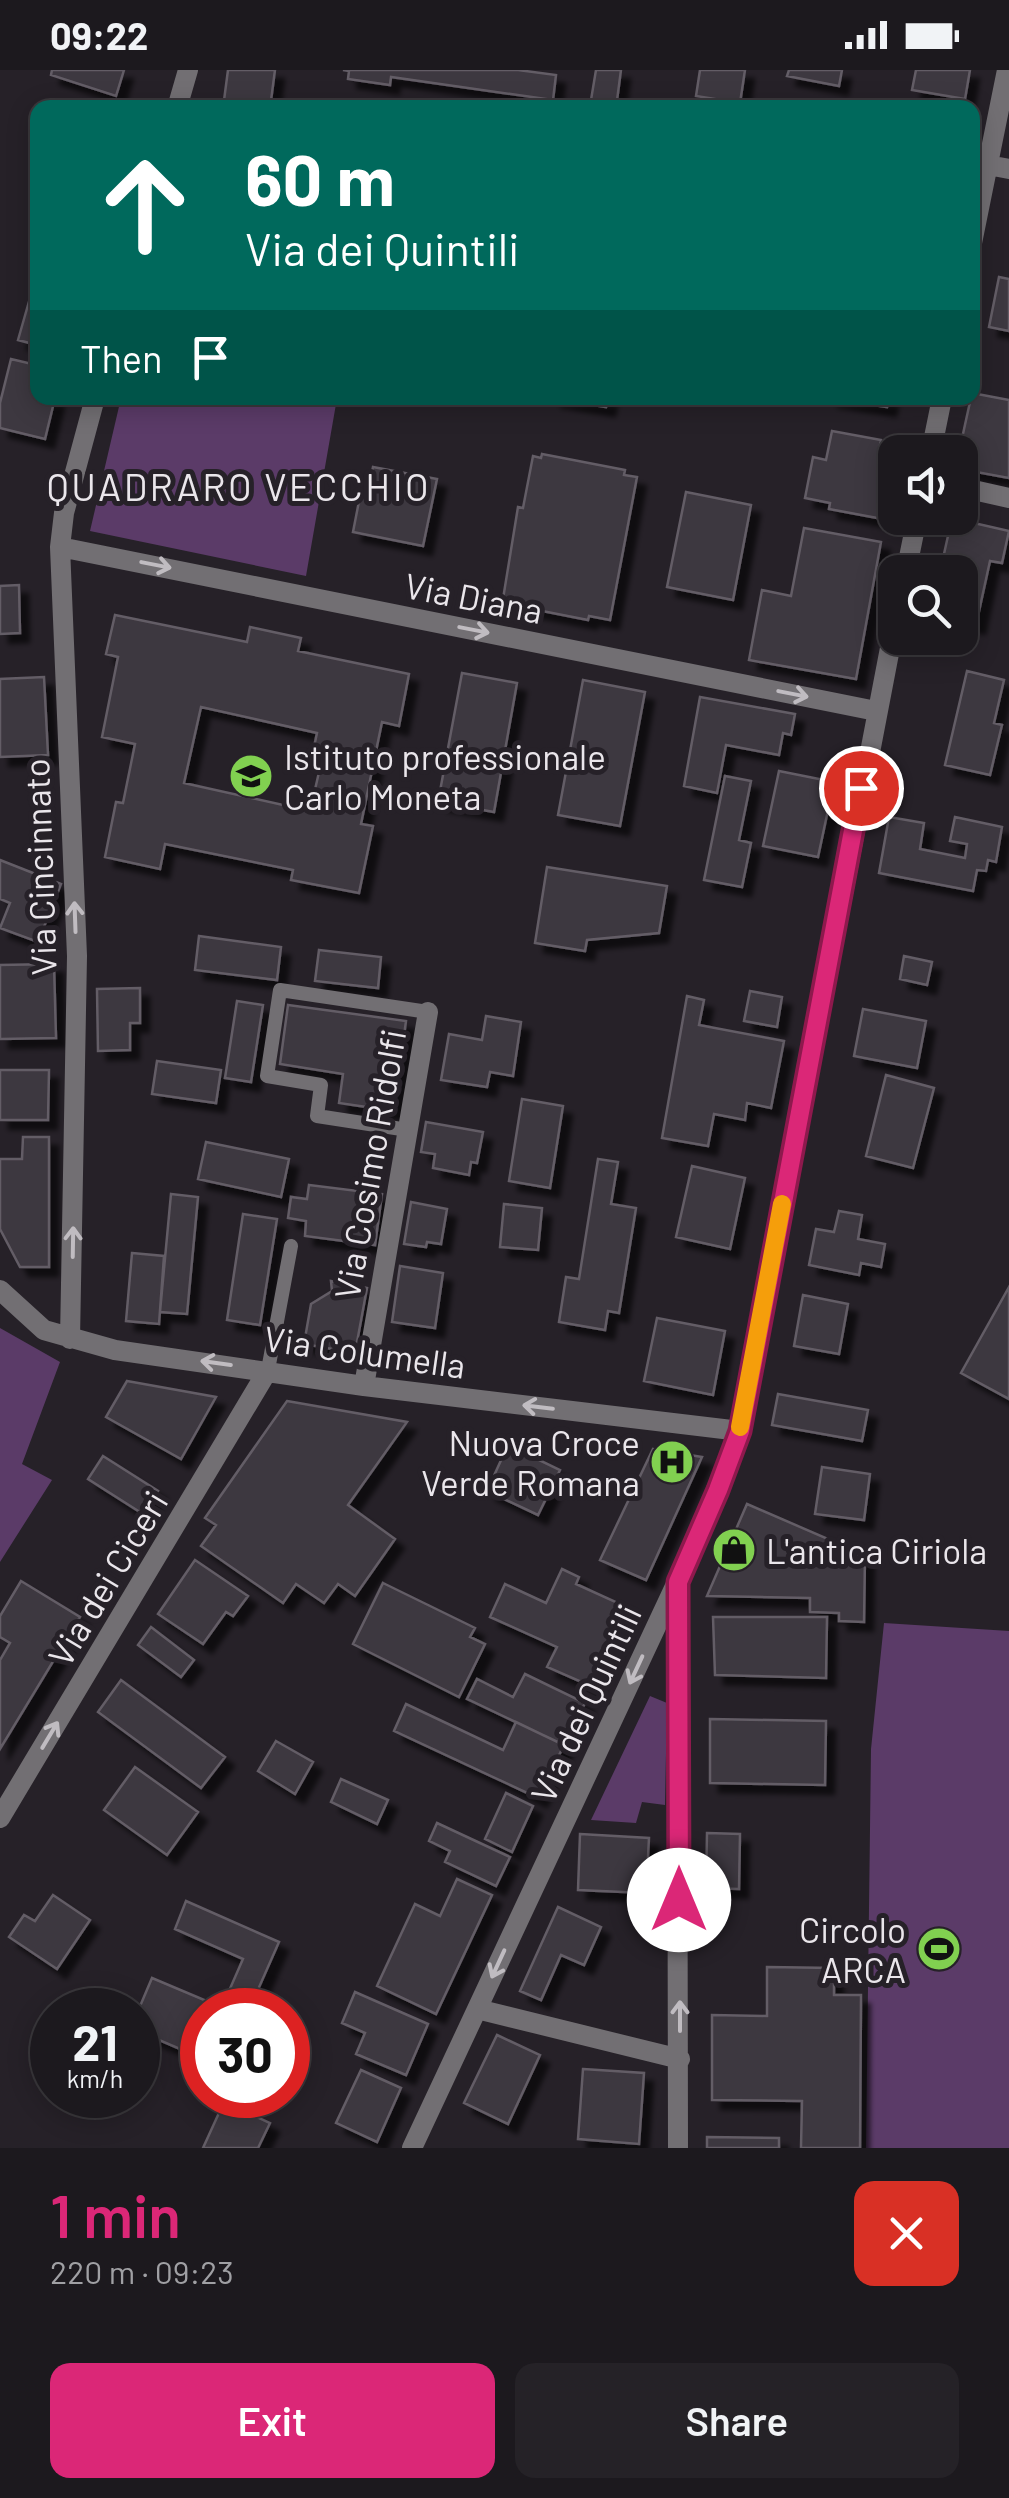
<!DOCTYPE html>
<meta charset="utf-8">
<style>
:root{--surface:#1c191e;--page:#252227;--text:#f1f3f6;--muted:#a0a0a4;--line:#3a383c;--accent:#db2777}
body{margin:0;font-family:Barlow,sans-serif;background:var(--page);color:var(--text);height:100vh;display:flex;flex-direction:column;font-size:38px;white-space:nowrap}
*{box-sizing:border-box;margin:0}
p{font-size:32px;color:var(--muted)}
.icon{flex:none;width:55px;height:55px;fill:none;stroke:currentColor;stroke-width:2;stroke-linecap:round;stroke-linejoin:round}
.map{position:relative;height:2078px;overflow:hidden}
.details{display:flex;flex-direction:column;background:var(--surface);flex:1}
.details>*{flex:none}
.top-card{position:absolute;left:30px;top:30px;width:950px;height:305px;border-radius:20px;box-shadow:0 5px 25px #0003,0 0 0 2px var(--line);background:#00695c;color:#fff;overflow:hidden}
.buttons{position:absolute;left:878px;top:365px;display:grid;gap:20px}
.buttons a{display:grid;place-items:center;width:100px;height:100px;border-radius:20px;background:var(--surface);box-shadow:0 5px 25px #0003,0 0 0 2px var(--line);font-size:50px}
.speed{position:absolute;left:30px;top:1918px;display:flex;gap:20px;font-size:50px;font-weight:700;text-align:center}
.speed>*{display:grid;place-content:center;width:130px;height:130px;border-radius:50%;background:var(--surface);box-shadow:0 5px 25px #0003,0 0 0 2px var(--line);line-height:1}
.speed small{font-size:25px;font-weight:400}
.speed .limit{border:15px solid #d22;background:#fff;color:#111}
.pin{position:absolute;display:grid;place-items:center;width:85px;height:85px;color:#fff;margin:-42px;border:5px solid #fff;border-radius:50%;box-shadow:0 2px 10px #0007}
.me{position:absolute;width:110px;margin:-55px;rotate:0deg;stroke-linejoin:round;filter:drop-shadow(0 0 8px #0008)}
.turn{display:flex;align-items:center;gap:35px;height:210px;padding:0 50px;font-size:45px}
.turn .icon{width:130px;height:130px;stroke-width:2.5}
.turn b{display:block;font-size:70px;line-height:85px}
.then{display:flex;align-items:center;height:95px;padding:0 50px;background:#0003;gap:20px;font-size:38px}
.round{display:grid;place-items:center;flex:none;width:105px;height:105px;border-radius:20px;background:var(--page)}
.head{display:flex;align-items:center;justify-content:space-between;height:170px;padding:0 50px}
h1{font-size:60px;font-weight:600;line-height:75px;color:var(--accent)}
.primary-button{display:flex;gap:20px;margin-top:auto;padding:20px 50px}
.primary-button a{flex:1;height:115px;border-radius:20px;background:var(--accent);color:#fff;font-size:40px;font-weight:600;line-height:115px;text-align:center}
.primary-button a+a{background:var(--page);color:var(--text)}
.status{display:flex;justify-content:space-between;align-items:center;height:70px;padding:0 50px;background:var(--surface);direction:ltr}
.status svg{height:28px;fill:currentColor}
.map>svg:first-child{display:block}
.green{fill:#5b3b68}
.building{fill:#3d373f;stroke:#635d66;stroke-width:2.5;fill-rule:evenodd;filter:url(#shadow)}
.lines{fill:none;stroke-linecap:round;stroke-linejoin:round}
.service{stroke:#726f73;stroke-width:14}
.minor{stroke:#726f73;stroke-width:20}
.oneway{stroke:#c0bcc1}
.route-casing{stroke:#8e194d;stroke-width:25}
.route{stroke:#db2777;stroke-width:18}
.slow{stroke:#f59e0b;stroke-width:18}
.labels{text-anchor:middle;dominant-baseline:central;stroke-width:10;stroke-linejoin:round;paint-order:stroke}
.street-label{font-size:35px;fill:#eae6eb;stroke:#262128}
.poi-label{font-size:35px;fill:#eae6eb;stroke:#262128;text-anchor:start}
.neighbourhood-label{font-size:38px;letter-spacing:2.5px;fill:#eae6eb;stroke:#262128}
</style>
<div class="status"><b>09:22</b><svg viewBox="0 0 49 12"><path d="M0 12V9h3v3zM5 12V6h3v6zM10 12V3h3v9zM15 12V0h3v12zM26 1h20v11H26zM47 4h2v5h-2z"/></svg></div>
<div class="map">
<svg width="1009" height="2078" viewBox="0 0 1009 2078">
<defs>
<filter id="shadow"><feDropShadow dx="9" dy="9" stdDeviation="2.5" flood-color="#0009"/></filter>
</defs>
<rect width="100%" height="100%" fill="#262128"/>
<path class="green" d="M 121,328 L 308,328 L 336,334 L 306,506 L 90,461 Z
M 0,1258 L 60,1292 L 22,1394 L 52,1410 L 0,1492 Z
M 884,1553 L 1009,1561 L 1009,2078 L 866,2078 L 871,1679 Z
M 650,1626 L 667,1633 L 665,1735 L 642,1732 L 636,1753 L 591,1750 Z"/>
<path class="building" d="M 52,0 L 124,0 L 116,26 L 51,5 Z
M 228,0 L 275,0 L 270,38 L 223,38 Z
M 343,0 L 518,0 L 556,5 L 553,30 L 391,7 L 390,15 L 348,9 L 349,1 Z
M 596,0 L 621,0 L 616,38 L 590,36 Z
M 700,0 L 745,0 L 740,33 L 696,26 Z
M 789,0 L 842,0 L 839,16 L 787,6 Z
M 916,0 L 970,0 L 965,29 L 912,20 Z
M 38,200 L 38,328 L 55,328 L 45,369 L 0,358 L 0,333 L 11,289 L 32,294 L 37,275 L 18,270 Z
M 999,207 L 1009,209 L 1009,261 L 989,257 Z
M 972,323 L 1009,330 L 1009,408 L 960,399 L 959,382 Z
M 551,328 L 608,328 L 606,337 Z
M 828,328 L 889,328 L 887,337 Z
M 832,361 L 881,370 L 880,375 L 902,378 L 901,382 L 895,382 L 895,414 L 888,450 L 829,439 L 830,433 L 805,428 L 813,387 L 826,390 Z
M 542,384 L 625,400 L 624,405 L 637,407 L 610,550 L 589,546 L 588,550 L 527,538 L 527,533 L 503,529 L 518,437 L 523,438 L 533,386 L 541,388 Z
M 373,397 L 437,409 L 423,476 L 353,462 L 361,421 L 368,423 Z
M 686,422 L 751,435 L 733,530 L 667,517 Z
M 952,448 L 1009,461 L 1002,493 L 990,491 L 976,555 L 960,551 L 960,502 L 940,502 Z
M 804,458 L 881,472 L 856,609 L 749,590 L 762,520 L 791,526 Z
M 19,515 L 20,563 L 0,564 L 0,516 Z
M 115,545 L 247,572 L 250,557 L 301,568 L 298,581 L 409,604 L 399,656 L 382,652 L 361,754 L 373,756 L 359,823 L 291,810 L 293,800 L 165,774 L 160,799 L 105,787 L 116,732 L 123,733 L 135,674 L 102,667 L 118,587 L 106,584 ZM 201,637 L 317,663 L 310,696 L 320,698 L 310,741 L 184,713 Z
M 967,601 L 1004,610 L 994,653 L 1002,655 L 990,705 L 945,695 Z
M 462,603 L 517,613 L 494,742 L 438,732 Z
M 44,607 L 48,685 L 0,687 L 0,609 Z
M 583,610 L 645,622 L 620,756 L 558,745 Z
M 700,627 L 795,644 L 791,665 L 783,663 L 779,685 L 726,675 L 717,723 L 684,716 Z
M 779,701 L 834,712 L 818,787 L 763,776 Z
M 725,706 L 751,711 L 739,770 L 751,773 L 742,817 L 704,810 Z
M 889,747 L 924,753 L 920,779 L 965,788 L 967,774 L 950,771 L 955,747 L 1002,757 L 996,792 L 988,790 L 986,801 L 977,800 L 973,821 L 879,803 Z
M 0,790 L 61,814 L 38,872 L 0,858 L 10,833 L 0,829 Z
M 547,797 L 667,816 L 659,863 L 587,870 L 585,881 L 535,873 Z
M 199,866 L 281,877 L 277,910 L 195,900 Z
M 319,880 L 381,887 L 378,918 L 315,911 Z
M 904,886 L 932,892 L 927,915 L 900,909 Z
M 54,894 L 56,968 L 0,969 L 0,895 Z
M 140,918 L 140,953 L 130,953 L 130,980 L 98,981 L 97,919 Z
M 750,921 L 782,927 L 777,957 L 744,951 Z
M 687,926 L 704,930 L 699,955 L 784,971 L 771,1038 L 747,1033 L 745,1050 L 714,1044 L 708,1076 L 662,1068 Z
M 237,931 L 263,935 L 251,1012 L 225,1008 Z
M 288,935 L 406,951 L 394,1041 L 339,1033 L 343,1004 L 280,994 Z
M 863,939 L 926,951 L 917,998 L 854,986 Z
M 486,946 L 521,952 L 513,1006 L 490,1002 L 487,1017 L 441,1010 L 449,964 L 482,970 Z
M 157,991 L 221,1000 L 216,1033 L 152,1024 Z
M 0,1000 L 49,1000 L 48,1050 L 0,1050 Z
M 886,1005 L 934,1018 L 913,1098 L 866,1086 Z
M 522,1029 L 563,1036 L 550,1118 L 509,1111 Z
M 426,1052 L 483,1062 L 477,1093 L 471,1092 L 469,1105 L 433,1098 L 435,1084 L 421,1082 Z
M 23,1067 L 49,1067 L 49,1197 L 20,1197 L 0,1159 L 0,1089 L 22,1089 Z
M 206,1072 L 289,1089 L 281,1127 L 198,1109 Z
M 598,1089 L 618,1092 L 611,1134 L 636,1138 L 619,1243 L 608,1241 L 605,1260 L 559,1252 L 566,1207 L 579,1209 Z
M 692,1096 L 745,1108 L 730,1179 L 676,1167 Z
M 309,1115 L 382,1124 L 375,1175 L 305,1166 L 306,1151 L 288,1148 L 291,1127 L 307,1129 Z
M 171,1124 L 198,1127 L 187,1244 L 160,1242 Z
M 411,1132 L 447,1139 L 441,1174 L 427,1172 L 426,1177 L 404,1174 Z
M 504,1134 L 542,1138 L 538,1180 L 500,1177 Z
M 839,1141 L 862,1145 L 858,1169 L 885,1174 L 881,1197 L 861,1193 L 859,1205 L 809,1195 L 816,1159 L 834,1162 Z
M 243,1144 L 277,1149 L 260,1255 L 227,1250 Z
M 132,1183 L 164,1186 L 159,1254 L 126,1251 Z
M 400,1196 L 443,1203 L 435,1258 L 392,1252 Z
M 331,1211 L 367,1218 L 355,1283 L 304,1274 L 311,1234 L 332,1221 Z
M 1009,1217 L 1009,1329 L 961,1303 Z
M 803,1225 L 848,1234 L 839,1284 L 794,1276 Z
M 657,1248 L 725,1261 L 713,1325 L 644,1311 Z
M 127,1311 L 216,1327 L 181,1389 L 106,1347 Z
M 778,1324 L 868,1340 L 862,1371 L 772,1355 Z
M 287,1331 L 407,1352 L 348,1435 L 395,1469 L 355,1526 L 338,1514 L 324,1533 L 296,1514 L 283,1533 L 201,1476 L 216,1455 L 205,1448 Z
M 508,1375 L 560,1400 L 538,1445 L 487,1421 Z
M 653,1379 L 702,1387 L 646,1510 L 600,1490 Z
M 103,1386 L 158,1421 L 143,1444 L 88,1409 Z
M 822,1397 L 870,1404 L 864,1450 L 815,1444 Z
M 747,1434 L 865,1485 L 864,1552 L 839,1551 L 839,1543 L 810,1542 L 810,1528 L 707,1526 Z
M 195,1490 L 248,1526 L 233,1546 L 226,1542 L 203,1574 L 158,1544 Z
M 562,1499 L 579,1507 L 576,1514 L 629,1538 L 593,1617 L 547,1597 L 557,1577 L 490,1547 L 505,1514 L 546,1533 Z
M 21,1511 L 80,1547 L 0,1679 L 0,1590 L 10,1573 L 0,1567 L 0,1546 Z
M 383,1513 L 475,1558 L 470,1567 L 485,1574 L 459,1627 L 353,1574 Z
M 713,1547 L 827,1547 L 826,1608 L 715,1605 Z
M 151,1557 L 194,1590 L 181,1607 L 138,1575 Z
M 525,1604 L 585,1633 L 564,1675 L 467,1629 L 477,1609 L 513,1627 Z
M 121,1610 L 225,1687 L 201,1718 L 98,1642 Z
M 406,1634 L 503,1680 L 516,1652 L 564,1675 L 538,1728 L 394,1661 Z
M 710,1649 L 826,1651 L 825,1715 L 710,1713 Z
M 276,1671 L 313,1692 L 295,1724 L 258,1701 Z
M 135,1697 L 198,1742 L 167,1785 L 104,1740 Z
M 341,1709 L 388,1730 L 377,1754 L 331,1732 Z
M 506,1723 L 533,1736 L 512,1782 L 485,1769 Z
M 437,1753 L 510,1787 L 496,1816 L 445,1792 L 450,1781 L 429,1771 Z
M 707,1763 L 740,1764 L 739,1819 L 706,1818 Z
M 580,1764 L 649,1768 L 646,1823 L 578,1820 Z
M 457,1809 L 492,1825 L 436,1944 L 377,1916 L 415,1834 L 440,1846 Z
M 53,1825 L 90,1850 L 57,1899 L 9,1867 L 24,1845 L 35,1851 Z
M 186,1831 L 279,1872 L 249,1940 L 222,1937 L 243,1889 L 175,1859 Z
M 558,1837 L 601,1857 L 584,1895 L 561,1885 L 541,1930 L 520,1921 Z
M 767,1897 L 834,1898 L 834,1925 L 861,1925 L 860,2078 L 801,2078 L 802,2031 L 712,2030 L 712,1945 L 767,1946 Z
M 152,1908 L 209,1932 L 202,1940 L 187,1982 L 138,1961 L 138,1941 Z
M 355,1922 L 428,1954 L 406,2005 L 356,1984 L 365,1963 L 342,1953 Z
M 497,1965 L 540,1985 L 508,2054 L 464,2033 Z
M 583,1999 L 644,2003 L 639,2074 L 578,2069 Z
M 361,2000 L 401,2018 L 377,2072 L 336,2053 Z
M 224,2032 L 270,2053 L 258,2078 L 203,2078 Z
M 707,2067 L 779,2068 L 779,2078 L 707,2078 Z"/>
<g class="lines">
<path class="service" d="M 408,1060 L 317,1046 L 321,1015 L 267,1006 L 280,920 L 428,942
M 268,1300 L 291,1176"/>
<path class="minor" d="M 177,38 L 188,0
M 988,95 L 1009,99
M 972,173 L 1007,0
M 931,382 L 942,328
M 960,417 L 1009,428
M 60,477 L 876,641
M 906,502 L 917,448
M 0,1220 L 44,1260 L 115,1280 L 364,1316 L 740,1361
M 70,1269 L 77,886 L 60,477 L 64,443 L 95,328
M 364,1316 L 428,942
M 677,1519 L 678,2078
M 0,1748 L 268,1300
M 477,1939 L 680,1989
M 412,2078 L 677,1512 L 718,1419 L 740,1361 L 895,552"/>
</g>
<defs><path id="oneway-shaft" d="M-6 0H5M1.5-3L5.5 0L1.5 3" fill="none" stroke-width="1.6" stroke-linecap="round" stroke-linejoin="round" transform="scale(2.5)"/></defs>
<g class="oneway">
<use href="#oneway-shaft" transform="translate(156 495) rotate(11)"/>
<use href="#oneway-shaft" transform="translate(474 560) rotate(11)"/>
<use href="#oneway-shaft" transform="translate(793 624) rotate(11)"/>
<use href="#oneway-shaft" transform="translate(75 847) rotate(-92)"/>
<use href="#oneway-shaft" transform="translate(73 1172) rotate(-89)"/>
<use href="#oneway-shaft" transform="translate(216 1293) rotate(-172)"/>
<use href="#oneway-shaft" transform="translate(538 1337) rotate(-173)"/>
<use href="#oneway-shaft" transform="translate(636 1600) rotate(115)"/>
<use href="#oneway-shaft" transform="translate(50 1665) rotate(-59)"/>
<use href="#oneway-shaft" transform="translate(498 1894) rotate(115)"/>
<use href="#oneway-shaft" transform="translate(680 1946) rotate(-90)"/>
</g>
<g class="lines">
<defs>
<path id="route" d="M 679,1830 L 678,1512 L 718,1420 L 740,1361 L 861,718"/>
</defs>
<use href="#route" class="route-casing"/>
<use href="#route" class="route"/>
<path class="slow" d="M 740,1357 L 782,1134"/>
</g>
<defs>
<symbol id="school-disc" viewBox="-11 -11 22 22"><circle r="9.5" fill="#81d050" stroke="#262128"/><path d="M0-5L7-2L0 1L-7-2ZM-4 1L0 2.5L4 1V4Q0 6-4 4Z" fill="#111"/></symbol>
<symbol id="hospital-disc" viewBox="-11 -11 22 22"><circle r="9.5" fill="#81d050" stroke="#262128"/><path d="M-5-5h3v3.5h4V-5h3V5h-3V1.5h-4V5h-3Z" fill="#111"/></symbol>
<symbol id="shop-disc" viewBox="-11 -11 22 22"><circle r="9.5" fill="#81d050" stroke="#262128"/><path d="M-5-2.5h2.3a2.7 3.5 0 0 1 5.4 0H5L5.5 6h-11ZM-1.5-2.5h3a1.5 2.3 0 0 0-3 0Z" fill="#111"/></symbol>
<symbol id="stadium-disc" viewBox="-11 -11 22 22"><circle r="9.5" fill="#81d050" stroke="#262128"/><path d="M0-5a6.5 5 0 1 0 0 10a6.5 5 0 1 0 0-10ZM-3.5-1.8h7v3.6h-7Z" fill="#111"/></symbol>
</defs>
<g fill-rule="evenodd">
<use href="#school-disc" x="226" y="681" width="50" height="50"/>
<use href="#hospital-disc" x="647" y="1367" width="50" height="50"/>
<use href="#shop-disc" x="709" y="1455" width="50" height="50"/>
<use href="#stadium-disc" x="914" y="1854" width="50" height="50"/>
</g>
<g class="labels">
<g class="street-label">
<text transform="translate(474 527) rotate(11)">Via Diana</text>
<text transform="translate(39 797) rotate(-92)">Via Cincinnato</text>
<text transform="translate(369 1094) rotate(-80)">Via Cosimo Ridolfi</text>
<text transform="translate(365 1281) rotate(8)">Via Columella</text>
<text transform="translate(107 1508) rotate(-59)">Via dei Ciceri</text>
<text transform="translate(585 1633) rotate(-65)">Via dei Quintili</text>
</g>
<g class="poi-label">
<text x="284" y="686">Istituto professionale<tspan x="284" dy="40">Carlo Moneta</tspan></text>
<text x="640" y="1372" text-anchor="end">Nuova Croce<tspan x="640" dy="40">Verde Romana</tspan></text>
<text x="766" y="1480">L'antica Ciriola</text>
<text x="906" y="1859" text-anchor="end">Circolo<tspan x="906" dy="40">ARCA</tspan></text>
</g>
<g class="neighbourhood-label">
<text x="239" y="416">QUADRARO VECCHIO</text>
</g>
</g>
</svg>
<div class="buttons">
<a><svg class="icon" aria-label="sound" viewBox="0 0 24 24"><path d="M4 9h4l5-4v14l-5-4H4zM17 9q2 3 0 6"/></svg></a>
<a><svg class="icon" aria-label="search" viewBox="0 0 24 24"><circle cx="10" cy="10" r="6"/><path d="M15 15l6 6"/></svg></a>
</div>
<div class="speed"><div>21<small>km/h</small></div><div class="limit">30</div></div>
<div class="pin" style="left:861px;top:718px;background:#d93025"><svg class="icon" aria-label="arrive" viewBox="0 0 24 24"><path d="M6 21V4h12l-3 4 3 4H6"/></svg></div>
<svg class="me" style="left:679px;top:1830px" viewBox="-20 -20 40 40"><circle r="19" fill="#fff"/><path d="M0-13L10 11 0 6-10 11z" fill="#db2777"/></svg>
<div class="top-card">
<div class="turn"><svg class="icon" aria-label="ahead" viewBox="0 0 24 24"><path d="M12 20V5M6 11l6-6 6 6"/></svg><div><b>60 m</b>Via dei Quintili</div></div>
<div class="then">Then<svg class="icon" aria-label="arrive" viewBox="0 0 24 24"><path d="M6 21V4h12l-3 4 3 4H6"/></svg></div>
</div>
</div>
<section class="details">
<div class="head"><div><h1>1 min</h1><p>220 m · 09:23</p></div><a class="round" style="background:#d93025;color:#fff"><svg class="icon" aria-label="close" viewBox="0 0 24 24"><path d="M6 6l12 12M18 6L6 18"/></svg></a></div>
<div class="primary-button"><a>Exit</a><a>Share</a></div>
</section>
